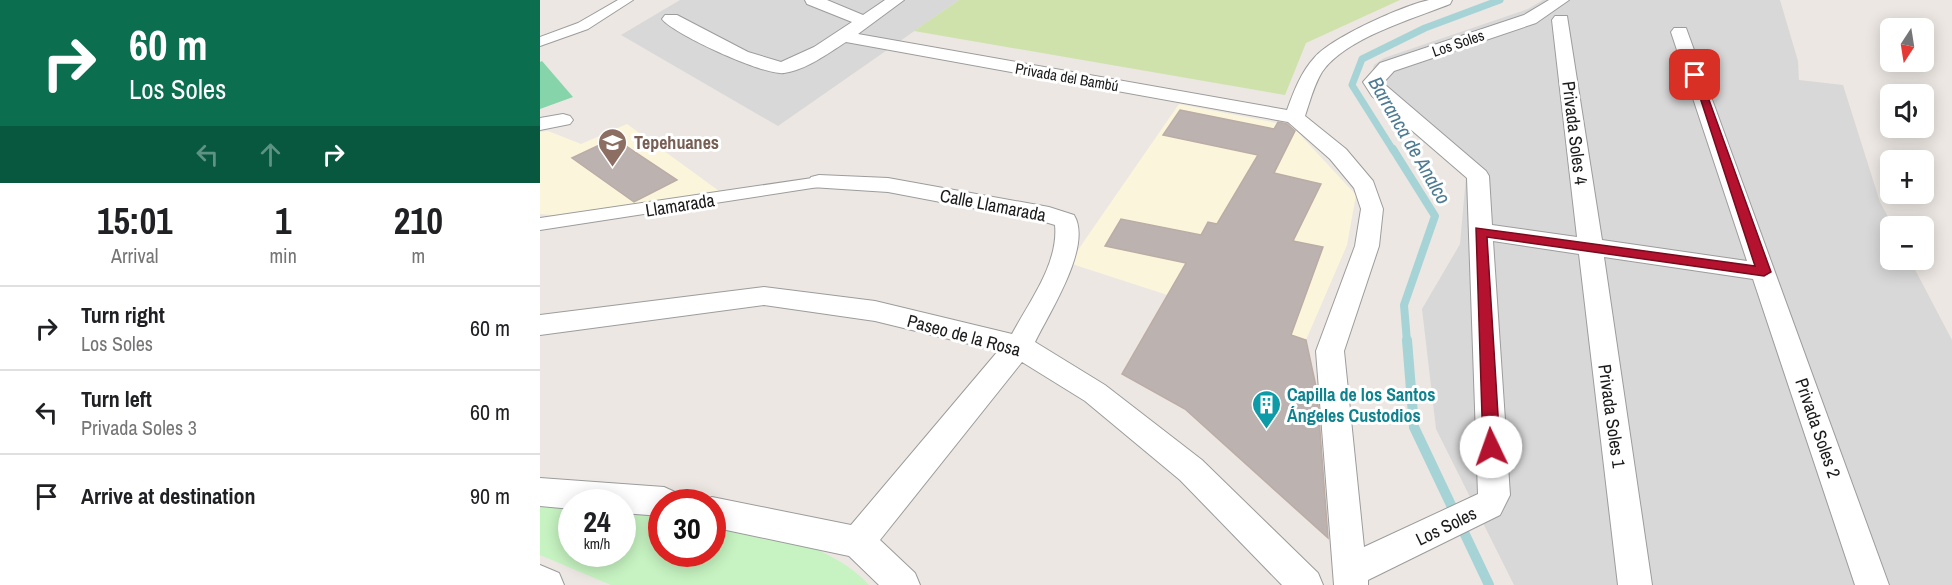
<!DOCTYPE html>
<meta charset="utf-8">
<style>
:root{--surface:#fff;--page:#f6f6f6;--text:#202124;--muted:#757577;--line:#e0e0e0}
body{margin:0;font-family:"Archivo Narrow",sans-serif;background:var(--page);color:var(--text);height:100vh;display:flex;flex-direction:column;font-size:22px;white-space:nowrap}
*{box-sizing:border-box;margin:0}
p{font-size:20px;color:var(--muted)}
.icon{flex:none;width:33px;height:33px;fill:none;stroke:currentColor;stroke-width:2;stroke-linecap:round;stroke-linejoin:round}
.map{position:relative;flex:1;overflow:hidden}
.panel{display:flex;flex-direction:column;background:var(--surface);width:540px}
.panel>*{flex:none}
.hud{background:#0b6e4f;color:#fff;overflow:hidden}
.needle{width:39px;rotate:192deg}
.tools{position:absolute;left:1340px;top:18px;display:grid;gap:12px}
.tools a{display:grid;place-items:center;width:54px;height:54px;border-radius:9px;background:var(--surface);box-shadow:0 3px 15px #0003;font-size:30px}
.speed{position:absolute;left:18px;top:489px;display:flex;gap:12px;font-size:30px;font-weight:700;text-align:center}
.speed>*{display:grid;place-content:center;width:78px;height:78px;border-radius:50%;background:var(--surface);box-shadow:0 3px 15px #0003;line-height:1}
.speed small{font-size:15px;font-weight:400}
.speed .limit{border:9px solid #d22;background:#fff;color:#111}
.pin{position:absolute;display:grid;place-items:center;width:51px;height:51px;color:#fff;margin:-26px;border-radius:12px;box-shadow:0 3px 9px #0006}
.me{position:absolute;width:66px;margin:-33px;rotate:357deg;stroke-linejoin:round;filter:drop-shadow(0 0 4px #0008)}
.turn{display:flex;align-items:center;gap:21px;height:126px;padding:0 30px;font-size:27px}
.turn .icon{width:78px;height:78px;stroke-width:2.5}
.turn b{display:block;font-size:42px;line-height:51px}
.lanes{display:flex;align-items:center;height:57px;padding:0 30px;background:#0003;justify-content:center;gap:30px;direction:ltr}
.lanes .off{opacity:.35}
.eta{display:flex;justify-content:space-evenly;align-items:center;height:102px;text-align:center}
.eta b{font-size:36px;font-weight:800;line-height:42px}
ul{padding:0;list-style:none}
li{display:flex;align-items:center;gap:18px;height:84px;padding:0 30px;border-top:2px solid var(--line)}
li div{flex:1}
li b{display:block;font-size:22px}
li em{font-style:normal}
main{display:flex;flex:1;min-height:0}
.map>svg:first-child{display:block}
.residential{fill:#d9d8d8}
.education{fill:#fbf6db}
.grass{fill:#d0e2ac}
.park{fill:#c6f3c1}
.pitch{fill:#86d4a9}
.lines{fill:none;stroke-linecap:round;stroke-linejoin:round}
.stream-far2{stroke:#a6d3d6;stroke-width:7}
.stream-far1{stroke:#a6d3d6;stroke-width:8}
.stream{stroke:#a6d3d6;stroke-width:10}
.building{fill:#bcb2af;stroke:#bcaca6;stroke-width:1.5}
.pedestrian-casing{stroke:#9c9c9c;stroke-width:2}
.minor-casing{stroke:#9c9c9c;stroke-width:2}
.pedestrian{fill:#fff;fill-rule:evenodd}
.minor{fill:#fff;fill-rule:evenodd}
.route{fill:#b4122e;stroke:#750c1e;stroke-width:1.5}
.labels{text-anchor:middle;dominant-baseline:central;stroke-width:6;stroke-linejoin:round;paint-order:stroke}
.far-street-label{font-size:15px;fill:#1b1b1b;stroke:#fff}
.street-label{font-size:18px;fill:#1b1b1b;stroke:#fff}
.education-label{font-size:18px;font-weight:bold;fill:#785e54;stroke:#fff;text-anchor:start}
.culture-label{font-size:18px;font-weight:bold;fill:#0d838f;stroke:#fff;text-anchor:start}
.water-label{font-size:20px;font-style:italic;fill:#4c7b93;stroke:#fff}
</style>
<main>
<section class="panel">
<div class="hud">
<div class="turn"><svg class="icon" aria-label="right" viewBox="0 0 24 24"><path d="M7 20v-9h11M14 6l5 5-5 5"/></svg><div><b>60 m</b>Los Soles</div></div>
<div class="lanes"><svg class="icon off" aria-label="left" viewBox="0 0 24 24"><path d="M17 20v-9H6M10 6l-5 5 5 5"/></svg><svg class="icon off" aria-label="ahead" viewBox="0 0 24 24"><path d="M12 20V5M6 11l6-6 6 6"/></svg><svg class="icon" aria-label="right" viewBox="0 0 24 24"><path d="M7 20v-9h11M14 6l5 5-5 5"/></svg></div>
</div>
<div class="eta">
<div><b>15:01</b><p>Arrival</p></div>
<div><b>1</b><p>min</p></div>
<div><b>210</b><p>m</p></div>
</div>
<ul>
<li><svg class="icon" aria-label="right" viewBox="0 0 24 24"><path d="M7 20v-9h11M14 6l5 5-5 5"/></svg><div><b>Turn right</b><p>Los Soles</p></div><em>60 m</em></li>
<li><svg class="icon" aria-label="left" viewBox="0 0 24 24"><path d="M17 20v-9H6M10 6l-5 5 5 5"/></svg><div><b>Turn left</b><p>Privada Soles 3</p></div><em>60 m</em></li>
<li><svg class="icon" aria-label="arrive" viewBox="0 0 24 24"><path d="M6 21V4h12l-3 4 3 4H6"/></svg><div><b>Arrive at destination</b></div><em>90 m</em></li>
</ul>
</section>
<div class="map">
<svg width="1412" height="585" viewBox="0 0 1412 585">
<rect width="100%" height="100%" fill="#ece7e2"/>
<path class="residential" d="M 140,0 L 419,0 L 238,126 L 81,35 Z
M 1003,0 L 1240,0 L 1258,61 L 1259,80 L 1303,85 L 1340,202 L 1353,226 L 1350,226 L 1350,260 L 1370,260 L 1412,340 L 1412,585 L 974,585 L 896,429 L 882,309 L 920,244 L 926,177 L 829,83 L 834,65 L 844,58 L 988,9 Z"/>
<path class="education" d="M 639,104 L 752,126 L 816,195 L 807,245 L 766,340 L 529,263 Z
M 87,124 L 179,191 L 25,216 L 0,214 L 0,132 L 8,131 L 41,144 Z"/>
<path class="grass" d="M 419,0 L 860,0 L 766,43 L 745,95 L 374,31 Z"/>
<path class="park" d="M 0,507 L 31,507 L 32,554 L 82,554 L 83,509 L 121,511 L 122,554 L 172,554 L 173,517 C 222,529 294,546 329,585 L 71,585 L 0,555 Z"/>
<path class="pitch" d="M 2,61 L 33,97 L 0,109 L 0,62 Z"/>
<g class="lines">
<path class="stream-far2" d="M 853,150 L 812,85 L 822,59 L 885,28 L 960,0"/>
<path class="stream-far1" d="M 853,149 L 895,216 L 864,305 L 867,342"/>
<path class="stream" d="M 867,340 L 874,427 L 949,585"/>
</g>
<path class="building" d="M 640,110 L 734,129 L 738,122 L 747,124 L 755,131 L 734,173 L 781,184 L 753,241 L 783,247 L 751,335 L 766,340 L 777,391 L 788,538 L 645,409 L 582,374 L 646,263 L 565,246 L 581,219 L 661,235 L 668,222 L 677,224 L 718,155 L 623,135 Z
M 74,138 L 137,180 L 94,202 L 32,158 Z"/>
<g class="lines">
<defs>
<path id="pedestrian" d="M 78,0 L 93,0 L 48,29 L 0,46 L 0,37 L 38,23 Z
M 279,177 L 287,182 L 285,186 L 0,230 L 0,218 Z"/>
<path id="minor" d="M 265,0 L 287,0 L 323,15 L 345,0 L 364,0 L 318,34 L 747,110 C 754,91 761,72 775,57 C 793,37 862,6 889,0 C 896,0 905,0 912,0 L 910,4 C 873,19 805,38 782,72 C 774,85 770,101 765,116 L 806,149 L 833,181 L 843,209 L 839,246 L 804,351 L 824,547 L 938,494 L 927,178 L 832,96 L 823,82 L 840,63 L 984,15 L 1009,0 L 1029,0 L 996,23 L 854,71 L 843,83 L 946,171 L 949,176 L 952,225 L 1037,237 L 1012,20 L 1015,16 L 1027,16 L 1062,240 L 1207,261 L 1131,32 L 1134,28 L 1146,28 L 1349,585 L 1315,585 L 1213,279 L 1064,257 L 1112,585 L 1078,585 L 1039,254 L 953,241 L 970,495 L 960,515 L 828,580 L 828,585 L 794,585 L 776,351 L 815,246 L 821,209 L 814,188 L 790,159 L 748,122 L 306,42 C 287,54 266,70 244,73 C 225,76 133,34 122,19 L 125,15 L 137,15 L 208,52 L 241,62 L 274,47 L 312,22 L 267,4 Z
M 23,114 L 30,116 L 33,120 L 30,124 L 0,130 L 0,118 Z
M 279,175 L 348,178 L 509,207 L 534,215 C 553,246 509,313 495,342 L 565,385 L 662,460 L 778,573 L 783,585 L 742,585 L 640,480 L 545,401 L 482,362 L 340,540 L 375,573 L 380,585 L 339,585 L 309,556 L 172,527 L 172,502 L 160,502 L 172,497 L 311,525 L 458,351 L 335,321 L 224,305 L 0,335 L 0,315 L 224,287 L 335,301 L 472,334 C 489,302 519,263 515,225 L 505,222 L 348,192 L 271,187 L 268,182 L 271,177 Z
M 0,478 L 124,487 L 135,492 L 140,502 L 122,502 L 122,516 L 82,513 L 82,502 L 32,502 L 32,509 L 0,506 Z
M 0,565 L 19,573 L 24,585 L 0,585 Z"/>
</defs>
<use href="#pedestrian" class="pedestrian-casing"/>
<use href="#minor" class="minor-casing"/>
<use href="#pedestrian" class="pedestrian"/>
<use href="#minor" class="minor"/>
</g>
<path class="route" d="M 1152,73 L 1160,75 L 1231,272 L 1224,276 L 947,237 L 960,447 L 957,452 L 946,452 L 943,447 L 936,228 L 1215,266 Z"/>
<defs>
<symbol id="school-pin" viewBox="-11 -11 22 30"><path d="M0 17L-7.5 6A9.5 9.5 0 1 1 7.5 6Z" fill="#8d6e63" stroke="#fff"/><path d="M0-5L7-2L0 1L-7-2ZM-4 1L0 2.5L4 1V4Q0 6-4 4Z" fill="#fff"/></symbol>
<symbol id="building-pin" viewBox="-11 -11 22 30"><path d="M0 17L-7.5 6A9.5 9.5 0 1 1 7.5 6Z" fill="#0f9aa8" stroke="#fff"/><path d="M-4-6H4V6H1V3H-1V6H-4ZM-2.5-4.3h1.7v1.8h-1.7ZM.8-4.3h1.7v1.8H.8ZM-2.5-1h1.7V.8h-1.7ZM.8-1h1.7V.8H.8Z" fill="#fff"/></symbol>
</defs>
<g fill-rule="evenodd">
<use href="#school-pin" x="56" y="126" width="33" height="45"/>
<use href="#building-pin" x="710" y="388" width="33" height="45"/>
</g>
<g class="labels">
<g class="far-street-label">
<text transform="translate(918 43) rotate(-19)">Los Soles</text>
<text transform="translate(527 77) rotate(10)">Privada del Bambú</text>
</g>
<g class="street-label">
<text transform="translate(1035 133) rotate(83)">Privada Soles 4</text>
<text transform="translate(140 205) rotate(-9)">Llamarada</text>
<text transform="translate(453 205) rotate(11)">Calle Llamarada</text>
<text transform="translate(424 335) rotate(15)">Paseo de la Rosa</text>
<text transform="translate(1072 416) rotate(82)">Privada Soles 1</text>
<text transform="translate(1278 428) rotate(71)">Privada Soles 2</text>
<text transform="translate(906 526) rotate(-26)">Los Soles</text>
</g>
<g class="education-label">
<text x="94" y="142">Tepehuanes</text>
</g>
<g class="culture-label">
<text x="747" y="394">Capilla de los Santos<tspan x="747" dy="21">Ángeles Custodios</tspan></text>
</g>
<g class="water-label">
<text transform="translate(870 140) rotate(60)">Barranca de Analco</text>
</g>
</g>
</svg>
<div class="tools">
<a><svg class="needle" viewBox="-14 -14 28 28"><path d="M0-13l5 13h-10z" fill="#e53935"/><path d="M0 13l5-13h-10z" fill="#757577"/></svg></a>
<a><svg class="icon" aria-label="sound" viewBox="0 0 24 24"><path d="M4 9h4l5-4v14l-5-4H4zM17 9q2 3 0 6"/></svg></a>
<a>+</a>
<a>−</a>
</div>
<div class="speed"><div>24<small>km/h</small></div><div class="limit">30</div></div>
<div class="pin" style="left:1155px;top:75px;background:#d93025"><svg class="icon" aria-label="arrive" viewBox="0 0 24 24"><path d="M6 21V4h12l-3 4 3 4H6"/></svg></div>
<svg class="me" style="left:951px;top:447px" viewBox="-20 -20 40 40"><circle r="19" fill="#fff"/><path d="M0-13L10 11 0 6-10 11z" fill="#b4122e"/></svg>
</div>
</main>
